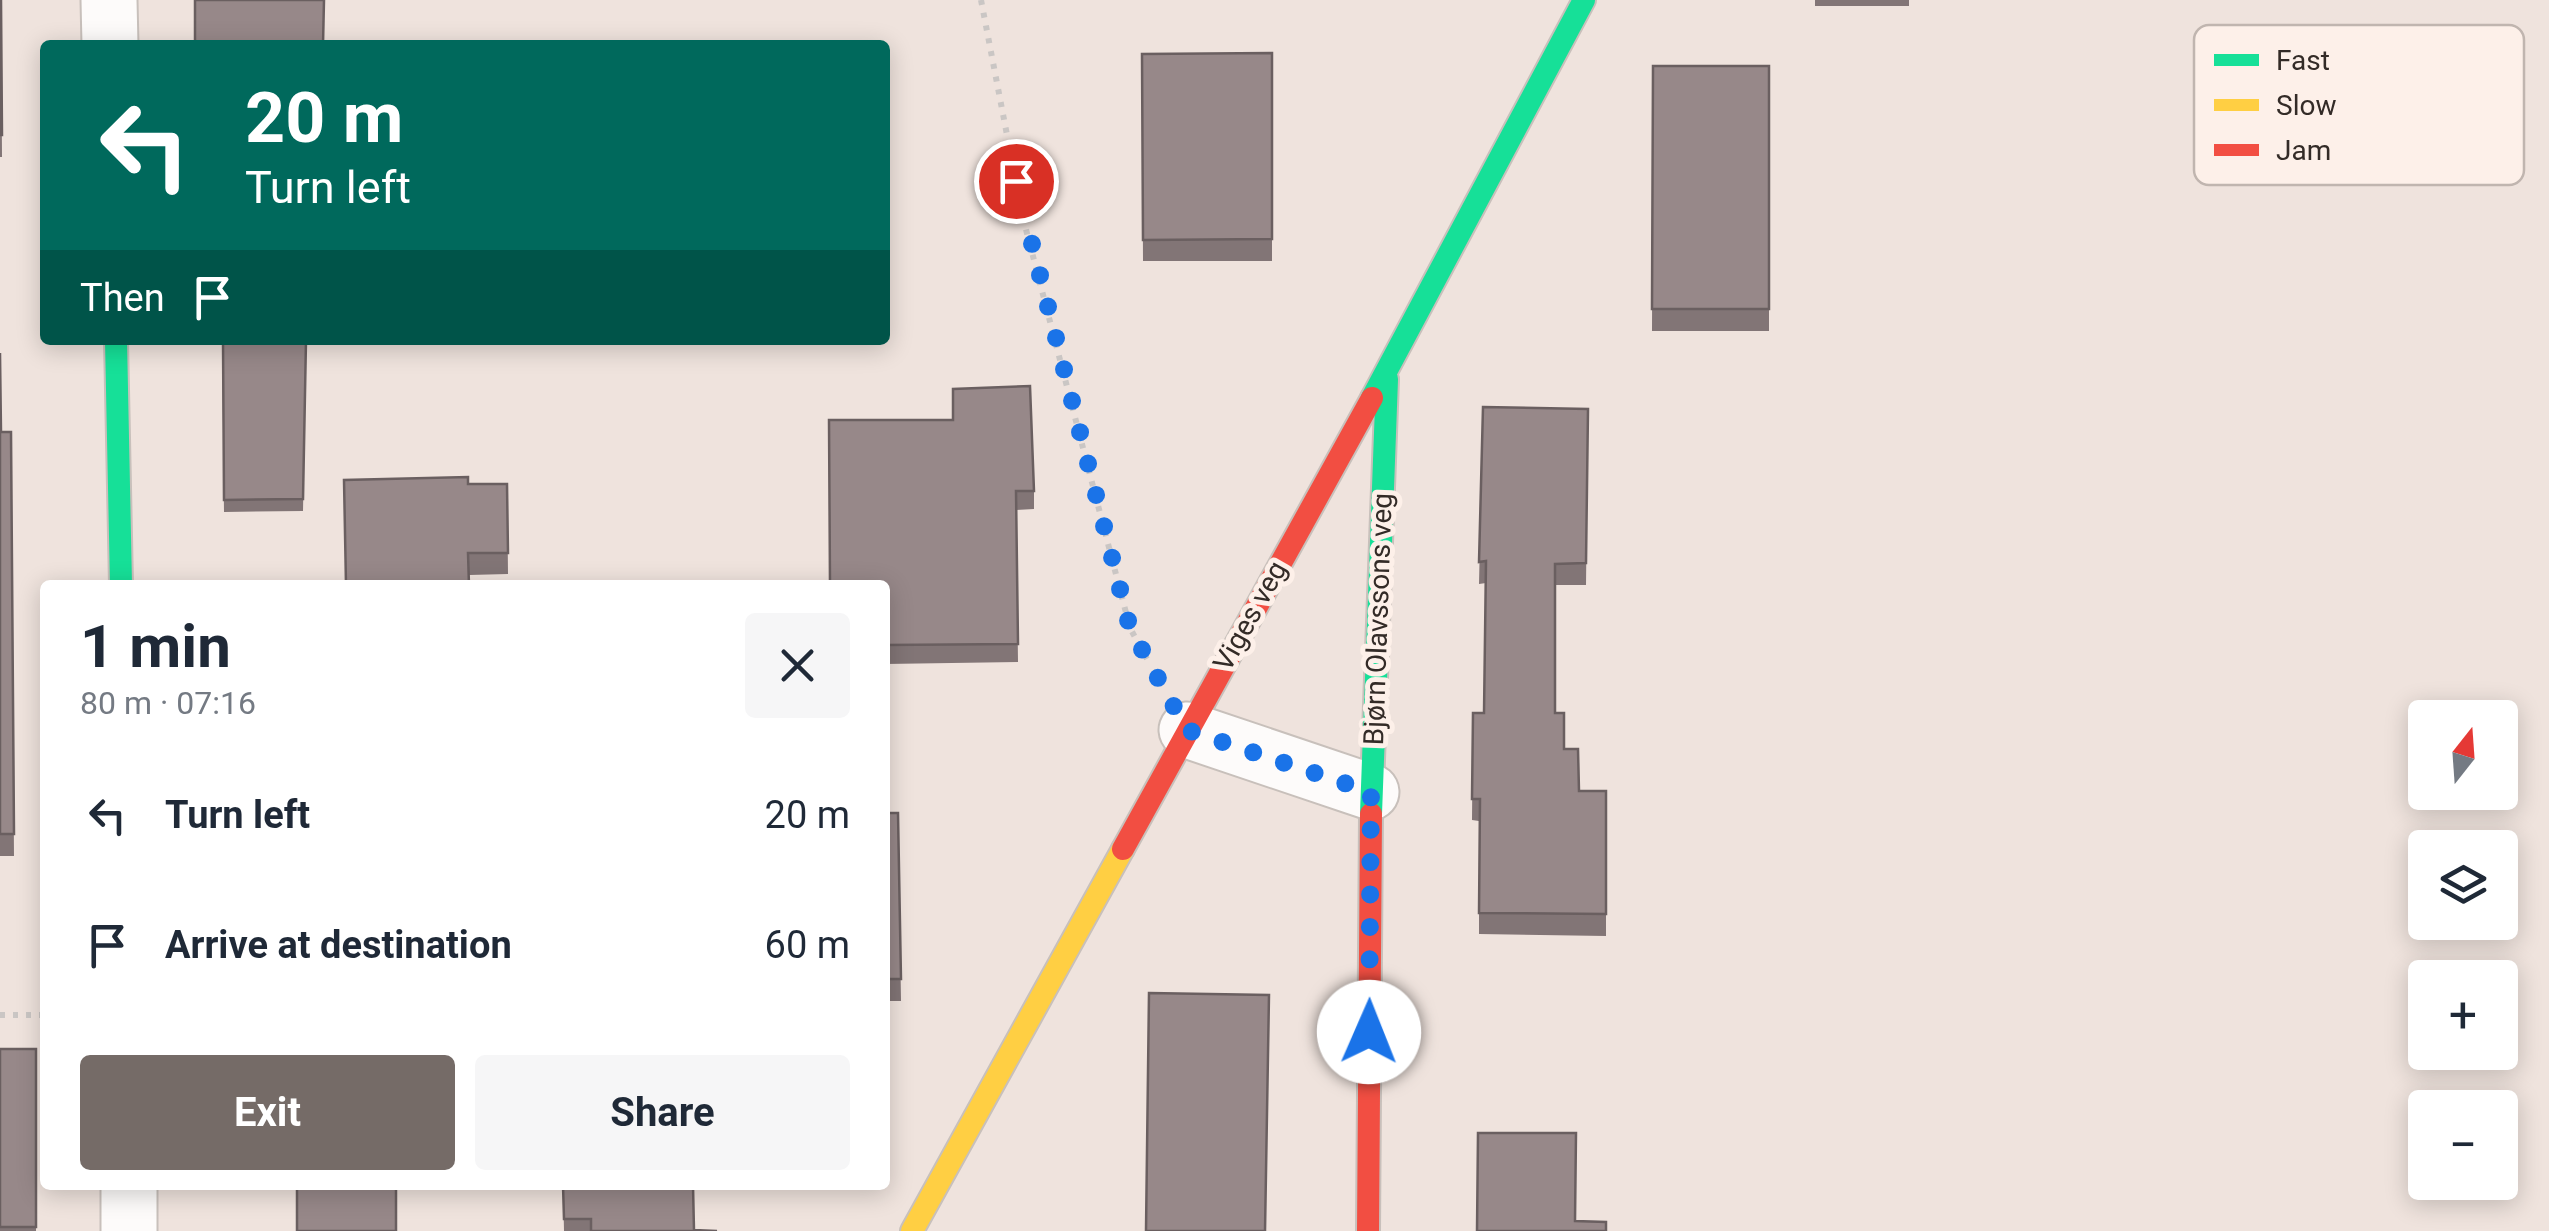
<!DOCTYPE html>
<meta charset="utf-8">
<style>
:root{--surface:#fff;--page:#f6f6f7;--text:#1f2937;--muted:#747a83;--accent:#756b67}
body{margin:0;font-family:Roboto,sans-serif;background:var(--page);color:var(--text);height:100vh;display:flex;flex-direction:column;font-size:38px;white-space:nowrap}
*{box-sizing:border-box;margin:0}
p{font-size:32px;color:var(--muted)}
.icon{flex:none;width:55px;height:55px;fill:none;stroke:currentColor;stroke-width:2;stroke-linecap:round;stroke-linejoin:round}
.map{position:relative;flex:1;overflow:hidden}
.panel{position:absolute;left:40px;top:580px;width:850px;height:610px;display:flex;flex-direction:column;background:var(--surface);border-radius:10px;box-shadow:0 5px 25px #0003}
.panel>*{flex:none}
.banner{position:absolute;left:40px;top:40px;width:850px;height:305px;border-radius:10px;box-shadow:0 5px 25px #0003;background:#00695c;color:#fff;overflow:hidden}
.needle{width:65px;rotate:17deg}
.controls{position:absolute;left:2408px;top:700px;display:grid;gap:20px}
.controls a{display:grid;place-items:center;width:110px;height:110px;border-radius:10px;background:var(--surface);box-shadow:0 5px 25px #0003;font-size:50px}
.pin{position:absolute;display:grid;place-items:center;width:85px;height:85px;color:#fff;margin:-42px;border:5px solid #fff;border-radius:50%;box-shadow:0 2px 10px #0007}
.me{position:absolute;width:110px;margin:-55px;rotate:1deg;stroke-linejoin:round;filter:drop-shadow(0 0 8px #0008)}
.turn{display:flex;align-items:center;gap:35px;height:210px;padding:0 40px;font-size:45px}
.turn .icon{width:130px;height:130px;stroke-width:2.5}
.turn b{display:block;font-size:70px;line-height:85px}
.then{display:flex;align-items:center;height:95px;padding:0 40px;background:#0003;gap:20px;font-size:38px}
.round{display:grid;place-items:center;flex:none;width:105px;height:105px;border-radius:10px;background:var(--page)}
.headline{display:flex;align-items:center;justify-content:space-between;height:170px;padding:0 40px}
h1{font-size:60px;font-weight:700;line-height:75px}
.cta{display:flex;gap:20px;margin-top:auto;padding:20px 40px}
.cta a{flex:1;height:115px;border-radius:10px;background:var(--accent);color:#fff;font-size:40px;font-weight:700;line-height:115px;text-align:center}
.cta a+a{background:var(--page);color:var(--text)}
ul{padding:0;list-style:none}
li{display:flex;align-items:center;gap:30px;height:130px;padding:0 40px}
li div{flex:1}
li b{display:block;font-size:38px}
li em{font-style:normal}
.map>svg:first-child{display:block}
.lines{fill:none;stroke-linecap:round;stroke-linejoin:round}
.street-casing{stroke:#c8c0bb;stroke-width:59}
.fast-casing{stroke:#c8c0bb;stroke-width:26}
.slow-casing{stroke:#c8c0bb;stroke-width:26}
.jam-casing{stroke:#c8c0bb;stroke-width:26}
.path{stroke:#cac6c4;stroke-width:6;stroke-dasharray:5 8;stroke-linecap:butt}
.street{stroke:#fdfbfa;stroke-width:55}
.fast{stroke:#16e098;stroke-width:22}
.slow{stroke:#ffcf43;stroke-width:22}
.jam{stroke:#f24e42;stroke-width:22}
.wall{fill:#827576}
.building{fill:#978889;stroke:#6a5f60;stroke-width:2.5}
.route{stroke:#1a73e8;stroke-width:18;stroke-dasharray:0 32.4}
.labels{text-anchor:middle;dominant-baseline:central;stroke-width:10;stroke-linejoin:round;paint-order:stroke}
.street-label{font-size:28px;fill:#332b27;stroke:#fdf0e9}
.key{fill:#fdf0e9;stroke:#c0b5af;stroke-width:2.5}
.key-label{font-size:28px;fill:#332b27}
</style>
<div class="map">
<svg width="2549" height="1231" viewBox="0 0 2549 1231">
<rect width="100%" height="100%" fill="#efe3dd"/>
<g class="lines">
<defs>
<path id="street" d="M 109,0 L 110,45
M 1187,730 L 1371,792
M 129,1185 L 129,1231"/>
<path id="fast" d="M 116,340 L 121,585
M 1372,398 L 1584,0
M 1371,814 L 1387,379"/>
<path id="slow" d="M 912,1231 L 1123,849"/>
<path id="jam" d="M 1123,849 L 1372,398
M 1368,1231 L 1371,814"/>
</defs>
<use href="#street" class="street-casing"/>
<use href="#fast" class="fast-casing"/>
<use href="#slow" class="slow-casing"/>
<use href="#jam" class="jam-casing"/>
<path class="path" d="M 981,0 L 1023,218 L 1130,628 L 1147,659
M 0,1015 L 45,1015"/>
<use href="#street" class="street"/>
<use href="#fast" class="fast"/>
<use href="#slow" class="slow"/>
<use href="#jam" class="jam"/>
</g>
<path class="wall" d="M 0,0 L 1,0 L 2,157 L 0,157 Z
M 1815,0 L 1909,0 L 1909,6 L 1815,6 Z
M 1272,53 L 1272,261 L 1143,261 L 1142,54 Z
M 1653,66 L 1769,66 L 1769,331 L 1652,331 Z
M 222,340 L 306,340 L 303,511 L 224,512 Z
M 0,353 L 1,432 L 11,432 L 14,856 L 0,856 Z
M 1483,407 L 1588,409 L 1586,585 L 1555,585 L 1555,713 L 1564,749 L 1579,791 L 1606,791 L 1606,936 L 1479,934 L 1479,821 L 1472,820 L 1473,713 L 1484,713 L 1486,583 L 1479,584 Z
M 829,420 L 1034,491 L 1034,509 L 1016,510 L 1018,662 L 885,664 L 885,585 Z
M 468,484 L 507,484 L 508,574 L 469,575 Z
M 885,813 L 898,813 L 901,1001 L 885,1001 Z
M 0,1049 L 36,1049 L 36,1231 L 0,1231 Z
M 563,1185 L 694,1230 L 717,1231 L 564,1231 Z"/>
<path class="building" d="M 0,0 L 1,0 L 2,135 L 0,135 Z
M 195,0 L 324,0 L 323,45 L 195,45 Z
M 1272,53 L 1272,239 L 1143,240 L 1142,54 Z
M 1653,66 L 1769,66 L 1769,309 L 1652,309 Z
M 223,340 L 306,340 L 303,499 L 224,500 Z
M 0,353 L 1,432 L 11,432 L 14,834 L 0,834 Z
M 1030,386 L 1034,491 L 1016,491 L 1018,644 L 885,645 L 885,585 L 830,585 L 829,420 L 953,420 L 953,389 Z
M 1483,407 L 1588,409 L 1586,563 L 1555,564 L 1555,713 L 1564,713 L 1564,749 L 1578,749 L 1579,791 L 1606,791 L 1606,914 L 1479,913 L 1480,799 L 1472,799 L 1473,713 L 1484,713 L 1486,561 L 1479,562 Z
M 468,477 L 468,484 L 507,484 L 508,553 L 468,553 L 469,585 L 346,585 L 344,480 Z
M 885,813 L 898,813 L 901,979 L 885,979 Z
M 1149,993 L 1269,995 L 1265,1231 L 1146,1231 Z
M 0,1049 L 36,1049 L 36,1227 L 0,1227 Z
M 1478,1133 L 1576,1133 L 1575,1221 L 1606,1222 L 1606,1231 L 1477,1231 Z
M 297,1185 L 396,1185 L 396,1231 L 297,1231 Z
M 563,1185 L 693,1185 L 694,1230 L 717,1231 L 591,1231 L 591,1219 L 564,1219 Z"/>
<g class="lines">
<path class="route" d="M 1016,181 L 1130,628 L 1187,730 L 1371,792 L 1369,1032"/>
</g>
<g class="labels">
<g class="street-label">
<text transform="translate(1250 616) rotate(-61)">Viges veg</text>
<text transform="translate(1378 619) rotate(-88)">Bjørn Olavssons veg</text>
</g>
</g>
<rect x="2194" y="25" width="330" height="160" rx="15" class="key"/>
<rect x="2214" y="54" width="45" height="12" fill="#16e098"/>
<rect x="2214" y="99" width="45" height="12" fill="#ffcf43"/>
<rect x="2214" y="144" width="45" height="12" fill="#f24e42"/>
<g class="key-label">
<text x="2276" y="70">Fast</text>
<text x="2276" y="115">Slow</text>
<text x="2276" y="160">Jam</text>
</g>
</svg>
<div class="controls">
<a><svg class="needle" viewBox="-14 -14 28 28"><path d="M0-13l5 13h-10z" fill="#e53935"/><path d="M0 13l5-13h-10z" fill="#747a83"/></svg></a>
<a><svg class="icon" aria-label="layers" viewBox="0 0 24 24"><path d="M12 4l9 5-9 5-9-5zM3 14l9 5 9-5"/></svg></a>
<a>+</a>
<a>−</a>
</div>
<div class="pin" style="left:1016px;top:181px;background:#d93025"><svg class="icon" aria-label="arrive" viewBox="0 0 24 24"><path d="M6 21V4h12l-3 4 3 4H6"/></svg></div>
<svg class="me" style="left:1369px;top:1032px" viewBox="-20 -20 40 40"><circle r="19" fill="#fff"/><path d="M0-13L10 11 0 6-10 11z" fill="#1a73e8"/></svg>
<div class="banner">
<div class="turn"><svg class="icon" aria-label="left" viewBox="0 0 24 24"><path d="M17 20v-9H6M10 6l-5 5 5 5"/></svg><div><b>20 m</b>Turn left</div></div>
<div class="then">Then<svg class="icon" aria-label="arrive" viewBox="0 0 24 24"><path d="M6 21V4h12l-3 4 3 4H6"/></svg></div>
</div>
<section class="panel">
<div class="headline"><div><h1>1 min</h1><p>80 m · 07:16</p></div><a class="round"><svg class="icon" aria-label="close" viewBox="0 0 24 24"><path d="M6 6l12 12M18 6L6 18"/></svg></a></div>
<ul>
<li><svg class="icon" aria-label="left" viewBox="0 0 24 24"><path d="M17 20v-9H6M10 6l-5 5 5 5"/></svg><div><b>Turn left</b></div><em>20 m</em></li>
<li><svg class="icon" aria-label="arrive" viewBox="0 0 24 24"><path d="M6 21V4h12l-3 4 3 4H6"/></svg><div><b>Arrive at destination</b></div><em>60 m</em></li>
</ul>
<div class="cta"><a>Exit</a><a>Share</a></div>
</section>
</div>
